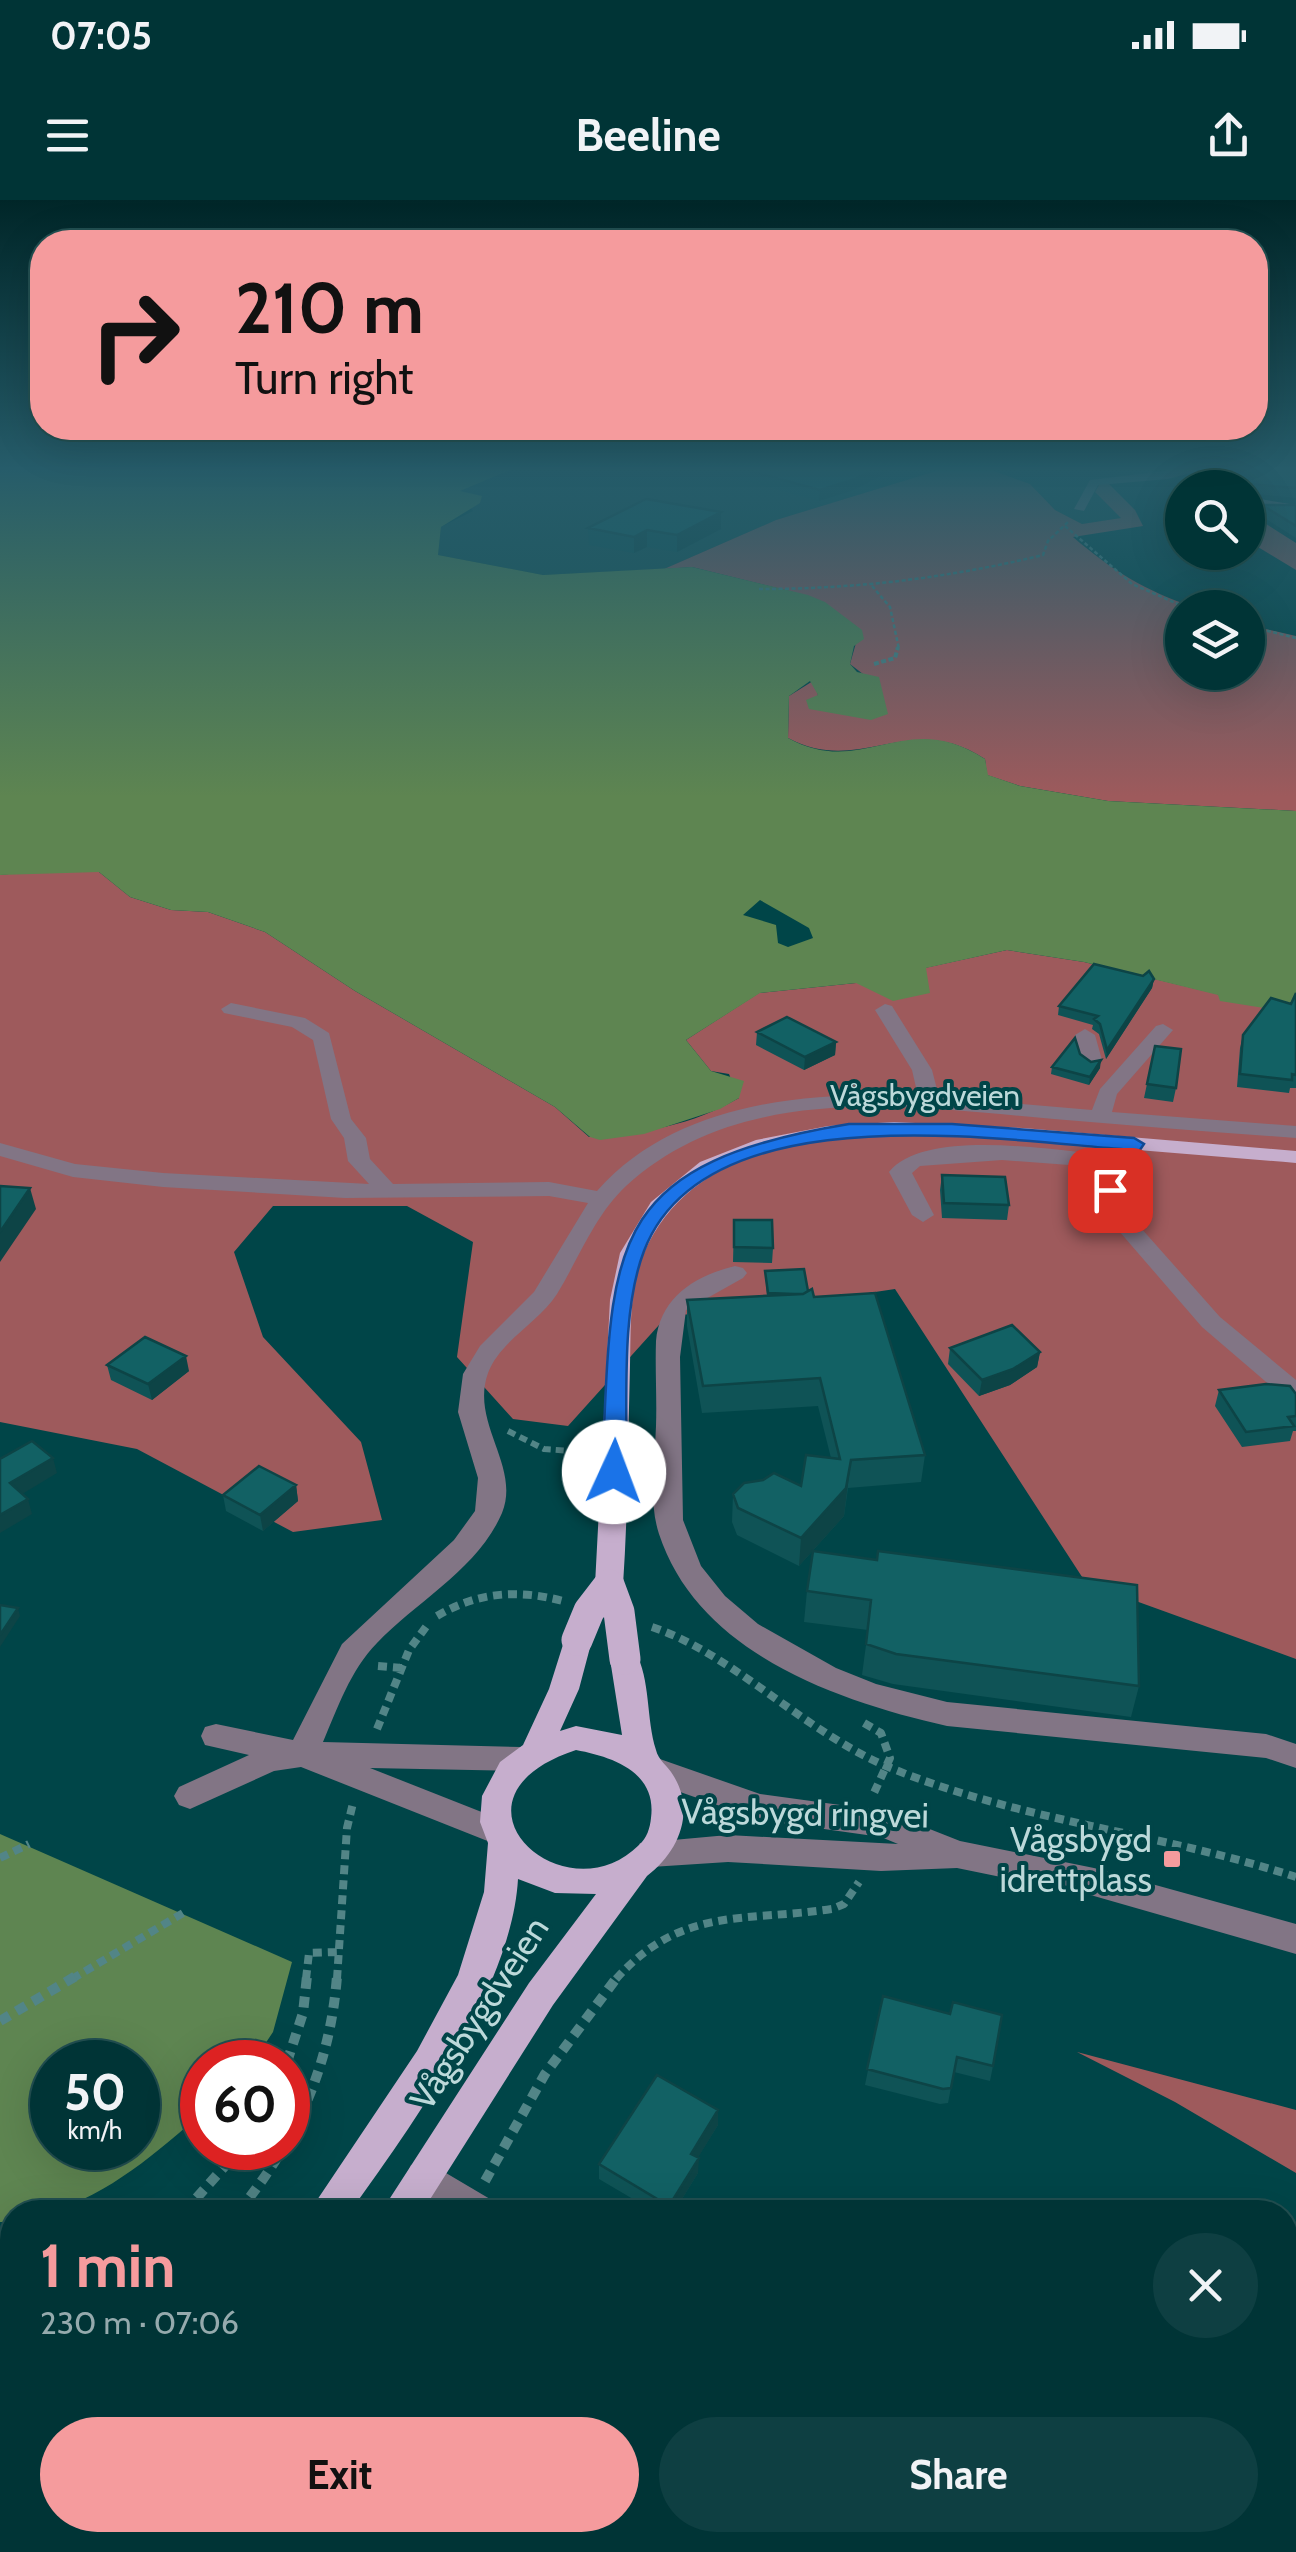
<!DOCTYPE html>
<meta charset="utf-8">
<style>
:root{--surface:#003436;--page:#0e3f42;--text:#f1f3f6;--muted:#95aaad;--line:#224f51;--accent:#f59b9d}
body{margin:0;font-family:Cabin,sans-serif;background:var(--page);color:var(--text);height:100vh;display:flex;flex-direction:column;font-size:38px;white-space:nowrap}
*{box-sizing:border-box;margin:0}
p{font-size:32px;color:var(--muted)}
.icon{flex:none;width:55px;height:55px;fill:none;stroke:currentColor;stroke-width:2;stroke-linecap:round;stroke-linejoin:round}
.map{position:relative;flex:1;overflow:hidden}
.details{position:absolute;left:0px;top:2000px;width:1298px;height:352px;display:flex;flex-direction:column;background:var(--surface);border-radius:40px 40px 0 0;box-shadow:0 10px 40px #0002,0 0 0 2px var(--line)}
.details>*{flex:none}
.top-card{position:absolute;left:30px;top:30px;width:1238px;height:210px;border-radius:40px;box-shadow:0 10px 40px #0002,0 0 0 2px var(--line);background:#f59b9d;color:#111;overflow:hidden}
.controls{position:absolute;left:1165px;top:270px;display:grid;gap:20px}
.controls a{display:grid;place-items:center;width:100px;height:100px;border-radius:50%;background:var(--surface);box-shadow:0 10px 40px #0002,0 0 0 2px var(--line);font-size:50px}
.speed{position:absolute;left:30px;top:1840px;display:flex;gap:20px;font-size:50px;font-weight:700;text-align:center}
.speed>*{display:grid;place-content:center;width:130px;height:130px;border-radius:50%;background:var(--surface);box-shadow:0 10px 40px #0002,0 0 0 2px var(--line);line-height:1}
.speed small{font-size:25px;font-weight:400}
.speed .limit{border:15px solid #d22;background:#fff;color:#111}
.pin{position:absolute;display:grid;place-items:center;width:85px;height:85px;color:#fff;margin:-42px;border-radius:20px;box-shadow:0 5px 15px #0006}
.me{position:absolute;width:110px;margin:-55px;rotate:2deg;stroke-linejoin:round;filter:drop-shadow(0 0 8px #0008)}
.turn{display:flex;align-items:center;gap:35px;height:210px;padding:0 40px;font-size:45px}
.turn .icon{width:130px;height:130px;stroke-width:2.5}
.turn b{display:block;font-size:70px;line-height:85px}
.round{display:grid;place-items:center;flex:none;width:105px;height:105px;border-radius:52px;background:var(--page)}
.headline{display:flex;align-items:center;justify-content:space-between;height:170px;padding:0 40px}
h1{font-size:60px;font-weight:700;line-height:75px;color:var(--accent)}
.button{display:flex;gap:20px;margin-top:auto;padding:20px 40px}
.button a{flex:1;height:115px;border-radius:60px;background:var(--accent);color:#111;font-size:40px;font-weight:700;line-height:115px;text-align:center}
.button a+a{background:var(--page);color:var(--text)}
.status{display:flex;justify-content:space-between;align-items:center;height:70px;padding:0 50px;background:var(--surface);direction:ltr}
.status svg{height:28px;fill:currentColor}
header{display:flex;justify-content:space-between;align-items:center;height:130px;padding:0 40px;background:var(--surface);font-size:45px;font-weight:700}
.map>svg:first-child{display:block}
.built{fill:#195254}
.forest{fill:#9e5a5c}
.water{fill:#5e8551;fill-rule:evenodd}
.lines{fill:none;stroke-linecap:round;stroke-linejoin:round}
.path-far4{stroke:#528587;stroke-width:2.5;stroke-dasharray:4 2.5;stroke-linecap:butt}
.path-far3{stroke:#528587;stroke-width:4;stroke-dasharray:5 2.5;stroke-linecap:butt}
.path-far2{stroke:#528587;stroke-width:6;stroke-dasharray:8 5;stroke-linecap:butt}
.path-far1{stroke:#528587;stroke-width:8;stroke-dasharray:9 6;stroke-linecap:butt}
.path{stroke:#528587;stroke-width:10;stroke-dasharray:11 8;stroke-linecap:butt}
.minor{fill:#827585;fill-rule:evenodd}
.major{fill:#c6aecd;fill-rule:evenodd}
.major-bridge{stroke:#c6aecd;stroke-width:31}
.wall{fill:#0f5356}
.shaded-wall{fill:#0d4446}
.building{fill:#126164;stroke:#0d4446;stroke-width:2.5}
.route{fill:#1a73e8;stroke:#114b97;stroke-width:2.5}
.poi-dot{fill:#f59b9d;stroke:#004548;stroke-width:4}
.labels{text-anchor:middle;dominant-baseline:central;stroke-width:8;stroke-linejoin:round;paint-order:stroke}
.street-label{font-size:30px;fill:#bcd9da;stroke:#004548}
.near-street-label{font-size:35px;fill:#bcd9da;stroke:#004548}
.near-poi-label{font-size:35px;fill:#bcd9da;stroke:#004548;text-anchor:end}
</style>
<div class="status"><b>07:05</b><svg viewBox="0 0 49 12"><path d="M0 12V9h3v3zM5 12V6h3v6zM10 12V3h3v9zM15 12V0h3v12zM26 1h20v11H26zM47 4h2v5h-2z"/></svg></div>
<header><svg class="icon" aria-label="menu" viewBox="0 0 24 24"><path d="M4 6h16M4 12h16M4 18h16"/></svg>Beeline<svg class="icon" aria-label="share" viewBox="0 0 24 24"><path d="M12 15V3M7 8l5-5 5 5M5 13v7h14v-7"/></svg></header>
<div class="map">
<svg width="1296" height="2352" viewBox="0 0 1296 2352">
<rect width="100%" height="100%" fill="#004548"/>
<path class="built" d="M 515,268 L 946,268 L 776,320 L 664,369 L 543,375 L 438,355 L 441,327 L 473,311 L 458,292 Z
M 986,268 L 1213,268 L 1100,283 L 1095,292 L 1122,318 L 1082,324 L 1055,310 L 1030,284 Z"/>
<path class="forest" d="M 946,268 L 986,268 L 1030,284 L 1055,310 L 1082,324 L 1121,318 L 1095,292 L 1100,283 L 1107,282 L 1135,310 L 1143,326 L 1073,337 C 1110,369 1147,392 1194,407 L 1182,408 L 1182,472 L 1248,472 L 1248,425 L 1296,436 L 1296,611 L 1108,601 L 1020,586 L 987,575 L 985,559 C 909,509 861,577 788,538 L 789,496 L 813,481 L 818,495 L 810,509 L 863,474 L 850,464 L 856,443 L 793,392 L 692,367 L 664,369 L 776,320 Z
M 1248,299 L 1268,302 L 1249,313 L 1296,343 L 1296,370 L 1248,341 Z
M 43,670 L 99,672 L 130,697 L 171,710 L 208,712 L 265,732 L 355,791 L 555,907 L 589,937 C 642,934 693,925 739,898 L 729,874 L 711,871 L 686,840 L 759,793 L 856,783 L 1007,750 L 1084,762 L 1296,813 L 1296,1459 L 1086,1383 L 895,1089 L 735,1113 L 668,1115 L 568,1226 L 513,1219 L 457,1157 L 473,1042 L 407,1006 L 273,1006 L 234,1052 L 263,1137 L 361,1242 L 382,1320 L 293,1332 L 137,1249 L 0,1222 L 0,675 Z
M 1077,1852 L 1296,1910 L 1296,1973 L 1175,1902 Z"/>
<path class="water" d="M 0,268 L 515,268 L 460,291 L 482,296 L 480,303 L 441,327 L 438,355 L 543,375 L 692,367 L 808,395 L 825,402 L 862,430 L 864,439 L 854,446 L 850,464 L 857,472 L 879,477 L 888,514 L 871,520 L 809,509 L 806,500 L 818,495 L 810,481 L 789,496 L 788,538 C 864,580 904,506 985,559 L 988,575 L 1020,586 L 1108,601 L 1296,611 L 1296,813 L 1220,801 L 1218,795 L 1084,762 L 1007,750 L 926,768 L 930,793 L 893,801 L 856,783 L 760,793 L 686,840 L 711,871 L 744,881 L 739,898 L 720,909 L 644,934 L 600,940 L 590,937 L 555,907 L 355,791 L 265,732 L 208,712 L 171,710 L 130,697 L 99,672 L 0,675 ZM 760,700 L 809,728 L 813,738 L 788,747 L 778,743 L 776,725 L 743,715 Z
M 0,1634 L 292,1762 L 273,1832 L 253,1862 L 202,1862 L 202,1913 C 160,1950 107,1996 52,2011 C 40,2015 25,2012 12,2012 L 12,2022 L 0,2022 ZM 52,1862 L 138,1862 L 138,1948 L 52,1948 Z"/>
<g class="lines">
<path class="path-far4" d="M 1065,326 L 1132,384 L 1187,408
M 872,386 L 890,407 L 899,449
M 759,389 C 855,389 949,378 1043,355 L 1048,341 L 1069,321
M 1248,426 L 1296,438"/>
<path class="path-far3" d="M 874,464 L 895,458 L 898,447"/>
<path class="path-far2" d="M 508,1231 L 544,1249 L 571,1251"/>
<path class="path-far1" d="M 437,1416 C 478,1392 517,1389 563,1401
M 652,1427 C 731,1453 804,1531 886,1566 C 1017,1621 1162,1633 1296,1677
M 378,1466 L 402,1468
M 864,1523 L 881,1533 L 890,1558 L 873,1595
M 377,1529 L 409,1450 L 428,1424
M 0,1658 L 29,1644
M 72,1779 L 183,1713
M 306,1779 L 309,1753 L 338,1752
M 337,1779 L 347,1628 L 353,1603
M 616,1779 C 681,1706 745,1722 832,1709 L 844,1704 L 859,1682"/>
<path class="path" d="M 0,1821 L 76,1776
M 287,1862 L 303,1813 L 307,1776
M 485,1981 L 545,1874 L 618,1776
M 184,2012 L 241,1948
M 238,2012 C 296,1941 330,1868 337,1776
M 0,2085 L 12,2086
M 0,2133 L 12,2131
M 186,2352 L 199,2340"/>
<path class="minor" d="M 1189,268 L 1209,268 L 1168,279 L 1098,285 L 1084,311 L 1074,309 L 1090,280 Z
M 1248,297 L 1296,305 L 1296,311 L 1248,303 Z
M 231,803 L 305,818 L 329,833 L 351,919 L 366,938 L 370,959 L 393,984 L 549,982 L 597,991 C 676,902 807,891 918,896 L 912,870 L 875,810 L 885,804 L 892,806 L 932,870 L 939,897 L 1092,910 L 1100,889 L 1156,826 L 1163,824 L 1173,830 L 1117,894 L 1112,912 L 1296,926 L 1296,938 C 1215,932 1135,926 1054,919 C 911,907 742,880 626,986 C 595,1015 579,1058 557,1094 C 538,1123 500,1141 488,1173 C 470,1223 521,1266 502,1313 C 478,1369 417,1401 377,1443 C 350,1471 338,1507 323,1542 L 521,1547 L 532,1550 L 537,1559 L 532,1568 L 521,1571 L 370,1568 L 507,1622 L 512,1631 L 507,1640 L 496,1644 L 485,1640 L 301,1567 L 274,1571 L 190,1609 L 179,1605 L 174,1596 L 179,1587 L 249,1555 L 205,1545 L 201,1536 L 205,1527 L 216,1524 L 293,1540 L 342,1444 L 454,1340 L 475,1311 L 478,1278 L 458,1212 L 463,1174 L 480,1146 L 534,1092 L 588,1003 L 549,996 L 345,998 L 163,987 L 73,977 L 0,956 L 0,943 L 75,964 L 163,973 L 369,984 L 348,961 L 344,938 L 331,919 L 313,840 L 292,827 L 224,813 L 221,809 Z
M 1085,829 L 1095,835 L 1102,860 L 1099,864 L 1092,866 L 1082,860 L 1075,835 Z
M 1134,938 L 1145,944 L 1124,983 L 1125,1010 L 1220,1117 L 1296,1180 L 1296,1200 L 1285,1198 L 1202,1127 L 1106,1016 L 1100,991 L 1109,968 L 1002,960 L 920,966 L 912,973 L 934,1015 L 923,1022 L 912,1015 L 889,972 C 926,926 1063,952 1117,956 L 1126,939 Z
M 735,1066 L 743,1068 L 747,1073 L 743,1078 L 686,1110 L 680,1157 L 683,1320 L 701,1366 L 725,1396 L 758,1424 L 836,1468 L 876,1484 L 947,1502 L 1266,1534 L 1296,1544 L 1296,1568 L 1266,1558 L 947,1526 C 837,1501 698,1453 659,1334 C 648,1300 655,1261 656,1226 C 657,1198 655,1170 656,1141 C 660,1098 694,1076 735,1066 Z
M 657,1558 L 760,1594 L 884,1611 L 960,1641 L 1094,1668 L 1296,1724 L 1296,1754 L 1094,1696 L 957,1668 L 881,1671 L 728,1662 L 651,1667 L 640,1663 L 635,1653 L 640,1643 L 728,1635 L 898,1644 L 881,1637 L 760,1620 L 646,1580 L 641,1571 L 646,1562 Z
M 424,1960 L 490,1999 L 496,2012 C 461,2012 421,2015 405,1978 L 411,1965 Z
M 796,2340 L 846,2340 L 851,2352 L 801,2352 Z"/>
<path class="major" d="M 894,922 L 1023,928 L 1296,951 L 1296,963 C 1223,957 1150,951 1077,945 C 944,934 710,901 644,1053 C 629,1087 631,1129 630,1165 C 628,1239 628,1312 623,1385 L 619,1392 L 599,1392 L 595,1385 L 610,1100 L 620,1053 L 651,1002 L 700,962 L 756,940 L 828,926 Z
M 577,1429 L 587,1432 L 592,1440 L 579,1489 L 560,1531 L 576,1526 L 622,1535 L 610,1459 L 615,1451 L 625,1448 L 635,1451 C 651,1480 646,1519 656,1550 C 658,1560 668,1566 673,1575 C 696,1611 679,1652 647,1676 L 553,1805 L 422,2012 L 381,2012 L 529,1783 L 596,1694 L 555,1693 L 518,1679 C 512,1788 412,1925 350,2012 L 309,2012 L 417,1851 L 458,1775 L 484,1692 L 488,1643 L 480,1622 L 482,1596 L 500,1562 L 523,1545 L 549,1489 L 567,1432 ZM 576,1550 C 613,1557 657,1572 651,1618 C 650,1628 647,1638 639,1645 C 564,1720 431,1598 576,1550 Z
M 12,2325 L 12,2340 L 50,2340 L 45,2352 L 0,2352 L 1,2337 Z
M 90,2340 L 141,2340 L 136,2352 L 85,2352 Z"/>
<path class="major-bridge" d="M 609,1385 L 619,1412 L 625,1459
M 577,1440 L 589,1411 L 609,1385"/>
</g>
<path class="wall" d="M 708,268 L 895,268 L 854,290 L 819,301 L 708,271 Z
M 1296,268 L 1296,298 L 1248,293 L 1248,288 L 1192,288 L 1194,279 Z
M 1262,305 L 1296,305 L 1296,338 L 1260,315 Z
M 721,312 L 721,329 L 677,352 L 647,347 L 634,353 L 589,345 L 588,328 Z
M 1154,779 L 1152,788 L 1106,859 L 1099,834 L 1092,829 L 1093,825 L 1058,815 L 1059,806 Z
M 1296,793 L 1296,888 L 1290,888 L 1289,893 L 1237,887 L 1240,848 L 1243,835 L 1291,804 Z
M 757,832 L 836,842 L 835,855 L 804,870 L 756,845 Z
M 1155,846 L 1176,888 L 1173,902 L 1144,898 Z
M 1080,854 L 1100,868 L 1089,885 L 1051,874 L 1052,867 Z
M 942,975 L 1009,1005 L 1007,1020 L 942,1018 L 940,990 Z
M 734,1020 L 773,1048 L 772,1063 L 733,1062 Z
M 765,1071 L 808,1091 L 814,1097 L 925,1255 L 921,1282 L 848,1288 L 844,1316 L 799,1366 L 737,1335 L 732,1322 L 733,1294 L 801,1286 L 831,1258 L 818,1206 L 702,1213 L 687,1126 L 687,1100 L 767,1096 Z
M 950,1148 L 1040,1152 L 1037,1167 L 1010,1185 L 979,1196 L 948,1164 Z
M 107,1165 L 189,1171 L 152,1200 L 111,1180 Z
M 1219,1190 L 1296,1194 L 1296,1231 L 1293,1231 L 1290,1241 L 1242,1247 L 1215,1206 Z
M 296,1285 L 298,1301 L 263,1331 L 226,1311 L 223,1295 Z
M 813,1351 L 1139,1486 L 1131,1517 L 893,1484 L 862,1475 L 868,1430 L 804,1422 L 807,1391 Z
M 883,1796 L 993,1866 L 990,1881 L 954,1872 L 948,1903 L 940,1904 L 865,1885 Z
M 718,1910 L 718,1925 L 698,1957 L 698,1973 L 674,2012 L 655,2012 L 599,1979 L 599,1964 Z"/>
<path class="shaded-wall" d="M 876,268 L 895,268 L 854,290 L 819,301 L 820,290 Z
M 721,312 L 721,329 L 677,352 L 677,335 Z
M 647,330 L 647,347 L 634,353 L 634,337 Z
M 1154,779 L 1152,788 L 1106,859 L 1107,850 Z
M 836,842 L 835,855 L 804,870 L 805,857 Z
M 1101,860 L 1100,868 L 1089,885 L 1090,877 Z
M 30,988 L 36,1009 L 0,1062 L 0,1032 Z
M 1040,1152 L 1037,1167 L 1010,1185 L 979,1196 L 982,1180 Z
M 186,1156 L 189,1171 L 152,1200 L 148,1184 Z
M 53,1258 L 57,1273 L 14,1299 L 10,1283 Z
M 851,1260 L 844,1316 L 799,1366 L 801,1338 Z
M 296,1285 L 298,1301 L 263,1331 L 260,1315 Z
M 28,1299 L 32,1314 L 0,1333 L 0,1315 Z
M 18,1408 L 20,1416 L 0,1447 L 0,1435 Z
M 718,1910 L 718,1925 L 691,1969 L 691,1954 Z
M 699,1958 L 698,1973 L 674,2012 L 669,2012 L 669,2006 Z
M 644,2340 L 654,2340 L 643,2352 L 633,2352 Z"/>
<path class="building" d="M 739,268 L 876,268 L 855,279 L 820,290 Z
M 1198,268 L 1296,268 L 1296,288 L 1194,279 Z
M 646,299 L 721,312 L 677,335 L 647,330 L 634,337 L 588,328 Z
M 1262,305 L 1296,305 L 1296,326 Z
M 1094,764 L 1143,776 L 1149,771 L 1154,779 L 1107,850 L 1100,824 L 1094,819 L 1098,816 L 1059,806 Z
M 1296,793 L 1296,875 L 1292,874 L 1292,880 L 1240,874 L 1243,835 L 1271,798 L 1291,804 Z
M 787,817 L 836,842 L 805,857 L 757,832 Z
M 1075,838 L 1080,854 L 1091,862 L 1101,860 L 1090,877 L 1052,867 Z
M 1155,846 L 1181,849 L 1176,888 L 1147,884 Z
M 942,975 L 1005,977 L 1009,1005 L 944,1003 Z
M 0,986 L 30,988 L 0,1032 Z
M 734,1020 L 772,1020 L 773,1048 L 734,1047 Z
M 804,1069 L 808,1091 L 803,1094 L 794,1094 L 768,1093 L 765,1071 Z
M 812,1089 L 814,1097 L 875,1093 L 925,1255 L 851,1260 L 846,1288 L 801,1338 L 738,1308 L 733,1294 L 744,1283 L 763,1280 L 774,1273 L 801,1286 L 806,1255 L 840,1259 L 820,1178 L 703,1186 L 687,1100 L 803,1094 Z
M 1012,1125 L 1040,1152 L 1013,1169 L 982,1180 L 950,1148 Z
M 145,1137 L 186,1156 L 148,1184 L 107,1165 Z
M 1266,1184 L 1290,1186 L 1296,1194 L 1296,1216 L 1288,1217 L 1294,1226 L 1246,1232 L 1219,1190 Z
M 32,1241 L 53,1258 L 10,1283 L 28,1299 L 0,1315 L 0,1259 Z
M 259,1266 L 296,1285 L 260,1315 L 223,1295 Z
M 813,1351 L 877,1360 L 878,1351 L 1137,1385 L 1139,1486 L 896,1454 L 866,1444 L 871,1400 L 807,1391 Z
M 0,1405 L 18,1408 L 0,1435 Z
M 883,1796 L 950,1814 L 953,1802 L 1002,1815 L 993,1866 L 957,1857 L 951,1888 L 943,1889 L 867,1869 Z
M 657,1875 L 718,1910 L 691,1954 L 699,1958 L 669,2006 L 599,1964 Z
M 597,2340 L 644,2340 L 633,2352 L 585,2352 Z"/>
<linearGradient id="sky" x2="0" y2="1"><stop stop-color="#002628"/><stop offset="0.45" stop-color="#265c6a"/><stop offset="1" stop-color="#265c6a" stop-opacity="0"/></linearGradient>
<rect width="1296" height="597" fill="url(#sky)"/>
<path class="route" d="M 849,924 L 952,924 L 1134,938 L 1144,944 L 1125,972 L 1120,990 L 1110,996 L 1100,990 L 1105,972 L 1121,949 C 991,939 704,894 644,1051 C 620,1113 628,1206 626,1272 L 622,1278 L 605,1278 L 602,1272 C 613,1051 598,965 849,924 Z"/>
<rect class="poi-dot" x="1162" y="1649" width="20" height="20" rx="5"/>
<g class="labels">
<g class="street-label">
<text x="925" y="895">Vågsbygdveien</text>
</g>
<g class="near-street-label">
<text transform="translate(805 1613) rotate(1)">Vågsbygd ringvei</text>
<text transform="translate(479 1813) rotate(-57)">Vågsbygdveien</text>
</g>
<g class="near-poi-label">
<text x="1152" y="1639">Vågsbygd<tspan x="1152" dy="40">idrettplass</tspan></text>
</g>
</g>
</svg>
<div class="controls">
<a><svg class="icon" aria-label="search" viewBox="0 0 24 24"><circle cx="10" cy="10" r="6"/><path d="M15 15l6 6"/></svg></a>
<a><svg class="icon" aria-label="layers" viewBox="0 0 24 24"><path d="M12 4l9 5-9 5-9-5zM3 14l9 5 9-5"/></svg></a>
</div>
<div class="speed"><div>50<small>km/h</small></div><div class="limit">60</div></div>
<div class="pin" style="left:1110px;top:990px;background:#d93025"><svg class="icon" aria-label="arrive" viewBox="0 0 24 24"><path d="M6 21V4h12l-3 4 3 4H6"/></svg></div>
<svg class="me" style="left:614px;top:1272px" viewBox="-20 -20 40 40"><circle r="19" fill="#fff"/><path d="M0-13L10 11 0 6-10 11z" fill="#1a73e8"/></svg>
<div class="top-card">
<div class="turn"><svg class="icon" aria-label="right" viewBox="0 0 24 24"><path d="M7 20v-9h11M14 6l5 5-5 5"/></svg><div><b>210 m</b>Turn right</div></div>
</div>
<section class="details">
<div class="headline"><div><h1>1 min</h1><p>230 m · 07:06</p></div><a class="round"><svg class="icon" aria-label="close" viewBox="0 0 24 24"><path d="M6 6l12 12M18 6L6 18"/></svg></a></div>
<div class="button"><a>Exit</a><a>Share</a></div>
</section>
</div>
